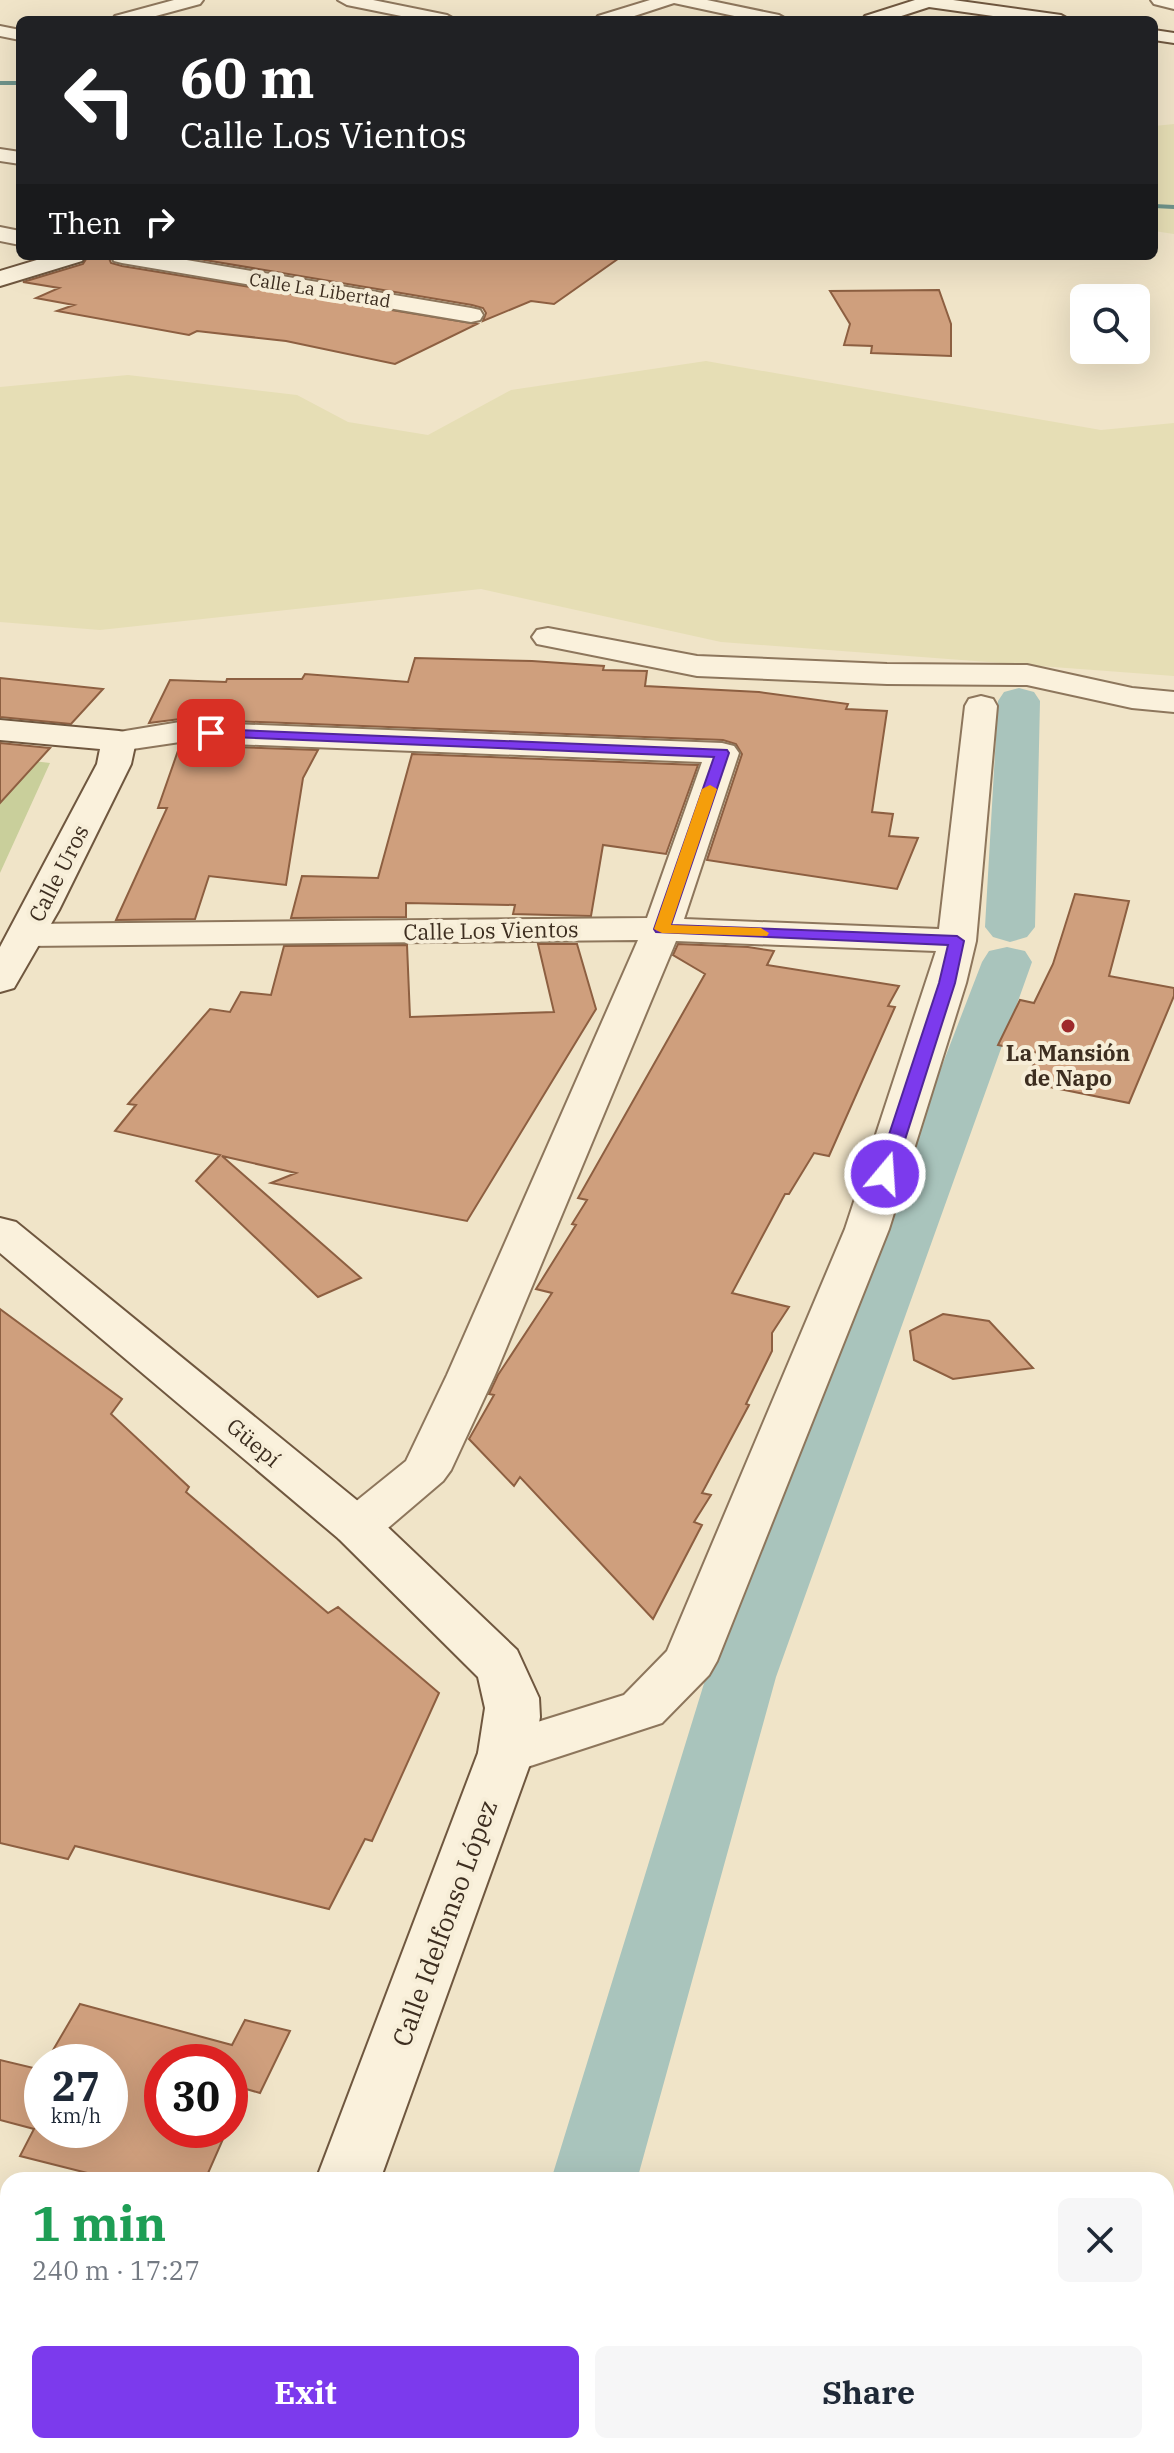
<!DOCTYPE html>
<meta charset="utf-8">
<style>
:root{--surface:#fff;--page:#f6f6f7;--text:#1f2937;--muted:#747a83;--accent:#7c3aed}
body{margin:0;font-family:"IBM Plex Serif",serif;background:var(--page);color:var(--text);height:100vh;display:flex;flex-direction:column;font-size:30px;white-space:nowrap}
*{box-sizing:border-box;margin:0}
p{font-size:26px;color:var(--muted)}
.icon{flex:none;width:44px;height:44px;fill:none;stroke:currentColor;stroke-width:2;stroke-linecap:round;stroke-linejoin:round}
.map{position:relative;flex:1;overflow:hidden}
.details{position:absolute;left:0px;top:2172px;width:1174px;height:282px;display:flex;flex-direction:column;background:var(--surface);border-radius:24px 24px 0 0;box-shadow:0 8px 32px #0002}
.details>*{flex:none}
.banner{position:absolute;left:16px;top:16px;width:1142px;height:244px;border-radius:12px;box-shadow:0 8px 32px #0002;background:#202124;color:#fff;overflow:hidden}
.tools{position:absolute;left:1070px;top:284px;display:grid;gap:16px}
.tools a{display:grid;place-items:center;width:80px;height:80px;border-radius:12px;background:var(--surface);box-shadow:0 8px 32px #0002;font-size:40px}
.speed{position:absolute;left:24px;top:2044px;display:flex;gap:16px;font-size:40px;font-weight:700;text-align:center}
.speed>*{display:grid;place-content:center;width:104px;height:104px;border-radius:50%;background:var(--surface);box-shadow:0 8px 32px #0002;line-height:1}
.speed small{font-size:20px;font-weight:400}
.speed .limit{border:12px solid #d22;background:#fff;color:#111}
.pin{position:absolute;display:grid;place-items:center;width:68px;height:68px;color:#fff;margin:-34px;border-radius:16px;box-shadow:0 4px 12px #0006}
.me{position:absolute;width:88px;margin:-44px;rotate:18deg;stroke-linejoin:round;filter:drop-shadow(0 0 6px #0008)}
.turn{display:flex;align-items:center;gap:28px;height:168px;padding:0 32px;font-size:36px}
.turn .icon{width:104px;height:104px;stroke-width:2.5}
.turn b{display:block;font-size:56px;line-height:68px}
.then{display:flex;align-items:center;height:76px;padding:0 32px;background:#0003;gap:16px;font-size:30px}
.round{display:grid;place-items:center;flex:none;width:84px;height:84px;border-radius:12px;background:var(--page)}
.overview{display:flex;align-items:center;justify-content:space-between;height:136px;padding:0 32px}
h1{font-size:48px;font-weight:700;line-height:60px;color:#1e9e55}
.cta{display:flex;gap:16px;margin-top:auto;padding:16px 32px}
.cta a{flex:1;height:92px;border-radius:12px;background:var(--accent);color:#fff;font-size:32px;font-weight:700;line-height:92px;text-align:center}
.cta a+a{background:var(--page);color:var(--text)}
.map>svg:first-child{display:block}
.farmland{fill:#e6deb5}
.green{fill:#c9cf9b}
.lines{fill:none;stroke-linecap:round;stroke-linejoin:round}
.stream{fill:#6f938a;fill-rule:evenodd}
.canal{fill:#a9c4bc;fill-rule:evenodd}
.building{fill:#cf9f7d;stroke:#8d5f41;stroke-width:2}
.street-casing{stroke:#8d765c;stroke-width:4}
.secondary-casing{stroke:#6f573f;stroke-width:4}
.street{fill:#faf1dc;fill-rule:evenodd}
.secondary{fill:#faf1dc;fill-rule:evenodd}
.route{fill:#7c3aed;stroke:#51269a;stroke-width:2}
.slow{fill:#f59e0b}
.poi-dot{fill:#9e2a2b;stroke:#f7eed8;stroke-width:3}
.labels{text-anchor:middle;dominant-baseline:central;stroke-width:8;stroke-linejoin:round;paint-order:stroke}
.far-street-label{font-size:18px;fill:#3d2e20;stroke:#f7eed8}
.street-label{font-size:22px;fill:#3d2e20;stroke:#f7eed8}
.poi-label{font-size:22px;font-weight:bold;fill:#3d2e20;stroke:#f7eed8}
.near-street-label{font-size:26px;fill:#3d2e20;stroke:#f7eed8}
</style>
<div class="map">
<svg width="1174" height="2453" viewBox="0 0 1174 2453">
<rect width="100%" height="100%" fill="#f0e4c8"/>
<path class="farmland" d="M 1174,124 L 1174,234 L 1154,231 L 1154,126 Z
M 706,361 L 1101,430 L 1174,423 L 1174,676 L 721,642 L 481,589 L 100,630 L 0,622 L 0,387 L 128,375 L 297,395 L 348,422 L 428,435 L 511,390 Z
M 1174,2303 L 1174,2453 L 1139,2453 L 1140,2446 L 1166,2446 L 1166,2337 Z"/>
<path class="green" d="M 0,757 L 50,763 L 0,873 Z"/>
<g class="lines">
<path class="stream" d="M 0,81 L 20,81 L 20,85 L 0,85 Z
M 1154,204 L 1174,205 L 1174,209 L 1154,208 Z"/>
<path class="canal" d="M 1019,688 L 1034,692 L 1040,701 L 1035,927 L 1027,937 L 1010,942 L 993,937 L 985,927 L 998,701 L 1004,692 Z
M 1007,947 L 1025,951 L 1032,962 L 776,1677 L 637,2180 L 551,2180 L 706,1677 L 982,962 L 989,951 Z
M 469,2446 L 563,2446 L 561,2453 L 467,2453 Z"/>
</g>
<path class="building" d="M 88,256 L 108,256 L 111,263 L 122,266 L 477,324 L 395,364 L 286,341 L 197,331 L 189,335 L 57,311 L 74,305 L 36,298 L 59,288 L 23,282 L 83,264 Z
M 181,256 L 622,256 L 554,304 L 531,301 L 483,321 L 486,313 L 483,308 L 472,305 Z
M 939,290 L 951,324 L 951,356 L 871,353 L 872,346 L 844,345 L 850,324 L 830,291 Z
M 415,658 L 532,661 L 604,666 L 603,670 L 647,671 L 645,686 L 759,692 L 848,704 L 846,709 L 887,711 L 872,812 L 893,814 L 889,836 L 918,838 L 897,889 L 707,860 L 742,754 L 736,744 L 723,740 L 180,719 L 149,723 L 170,680 L 226,682 L 227,679 L 302,679 L 305,674 L 408,682 Z
M 0,678 L 103,689 L 71,724 L 0,717 Z
M 0,743 L 50,748 L 0,803 Z
M 180,745 L 318,750 L 303,778 L 286,885 L 209,876 L 195,919 L 116,920 L 167,808 L 158,808 Z
M 412,754 L 698,765 L 666,854 L 603,845 L 591,916 L 513,914 L 515,905 L 406,903 L 406,917 L 291,918 L 302,876 L 378,878 Z
M 1075,894 L 1129,901 L 1109,976 L 1174,988 L 1174,996 L 1129,1103 L 1025,1082 L 1039,1053 L 998,1045 L 1020,1000 L 1034,1003 L 1053,964 Z
M 538,944 L 577,944 L 596,1009 L 467,1221 L 271,1183 L 296,1173 L 222,1156 L 361,1278 L 318,1297 L 196,1181 L 220,1155 L 115,1131 L 136,1105 L 128,1104 L 210,1009 L 230,1012 L 241,992 L 271,995 L 284,946 L 407,945 L 410,1017 L 554,1012 Z
M 678,944 L 748,947 L 774,951 L 767,965 L 899,986 L 888,1006 L 895,1007 L 829,1156 L 814,1153 L 789,1194 L 785,1194 L 732,1293 L 789,1307 L 772,1333 L 772,1351 L 746,1404 L 749,1405 L 702,1493 L 711,1495 L 694,1522 L 702,1525 L 653,1619 L 520,1477 L 514,1486 L 469,1439 L 494,1395 L 489,1394 L 498,1375 L 552,1293 L 536,1289 L 576,1225 L 572,1224 L 587,1200 L 578,1198 L 705,974 L 673,955 Z
M 0,1309 L 122,1399 L 111,1414 L 189,1487 L 186,1492 L 328,1613 L 338,1607 L 439,1693 L 372,1841 L 365,1839 L 329,1909 L 75,1846 L 68,1859 L 0,1843 Z
M 943,1314 L 989,1321 L 1033,1368 L 953,1379 L 914,1360 L 910,1331 Z
M 80,2004 L 232,2045 L 245,2020 L 290,2031 L 260,2093 L 246,2089 L 230,2124 L 230,2062 L 162,2062 L 162,2130 L 227,2130 L 205,2180 L 115,2180 L 20,2156 L 34,2129 L 0,2120 L 0,2060 L 42,2070 L 42,2130 L 110,2130 L 110,2062 L 46,2062 Z"/>
<g class="lines">
<defs>
<path id="street" d="M 174,0 L 203,0 L 200,4 L 141,20 L 112,20 L 115,16 Z
M 338,0 L 373,0 L 447,15 L 456,20 L 421,20 L 347,5 Z
M 650,0 L 707,0 L 779,15 L 788,20 L 753,20 L 674,3 L 622,20 L 595,20 L 598,16 Z
M 1151,0 L 1174,0 L 1174,9 L 1154,4 Z
M 0,26 L 20,30 L 20,40 L 0,36 Z
M 0,149 L 20,152 L 20,164 L 0,161 Z
M 0,227 L 20,231 L 20,245 L 0,241 Z
M 111,256 L 163,256 L 471,308 L 480,310 L 483,315 L 480,320 L 471,322 L 122,263 L 114,261 Z
M 548,628 L 697,656 L 887,664 L 1027,665 L 1132,688 L 1174,692 L 1174,712 L 1132,708 L 1027,685 L 887,684 L 697,676 L 537,644 L 532,637 L 537,630 Z
M 981,696 L 993,699 L 997,706 L 976,941 L 966,983 L 889,1229 L 717,1661 L 709,1675 L 662,1723 L 506,1774 L 486,1768 L 478,1753 L 486,1738 L 624,1695 L 667,1651 L 845,1229 L 936,951 L 676,941 L 495,1375 L 451,1470 L 443,1481 L 375,1539 L 357,1544 L 339,1539 L 332,1527 L 339,1515 L 406,1461 L 447,1375 L 638,940 L 26,946 L 13,943 L 7,935 L 13,927 L 26,924 L 647,918 L 702,762 L 180,742 L 119,751 L 107,748 L 102,741 L 107,734 L 180,722 L 722,743 L 734,746 L 739,753 L 684,919 L 939,929 L 965,706 L 969,699 Z"/>
<path id="secondary" d="M 915,0 L 953,0 L 1061,15 L 1070,20 L 1022,20 L 929,7 L 889,20 L 862,20 L 865,16 Z
M 1154,30 L 1174,33 L 1174,43 L 1154,40 Z
M 50,256 L 85,256 L 82,261 L 0,286 L 0,271 Z
M 0,720 L 119,731 L 131,734 L 136,741 L 131,764 L 59,910 L 14,988 L 0,992 L 0,947 L 97,764 L 100,749 L 0,740 Z
M 0,1218 L 16,1222 L 375,1515 L 517,1650 L 539,1698 L 540,1717 L 534,1753 L 380,2180 L 316,2180 L 478,1753 L 485,1708 L 478,1677 L 339,1539 L 0,1253 Z
M 215,2446 L 285,2446 L 282,2453 L 212,2453 Z"/>
</defs>
<use href="#street" class="street-casing"/>
<use href="#secondary" class="secondary-casing"/>
<use href="#street" class="street"/>
<use href="#secondary" class="secondary"/>
</g>
<path class="route" d="M 211,729 L 727,750 L 729,753 L 671,925 L 957,936 L 964,941 L 955,983 L 894,1174 L 885,1180 L 876,1174 L 939,983 L 948,945 L 656,932 L 654,929 L 714,757 L 207,736 L 207,730 Z"/>
<path class="slow" d="M 710,785 L 717,789 L 671,925 L 761,928 L 769,933 L 767,936 L 662,933 L 654,929 L 702,789 Z"/>
<circle class="poi-dot" cx="1068" cy="1026" r="8"/>
<g class="labels">
<g class="far-street-label">
<text transform="translate(320 290) rotate(9)">Calle La Libertad</text>
</g>
<g class="street-label">
<text transform="translate(58 873) rotate(-63)">Calle Uros</text>
<text transform="translate(491 930) rotate(-1)">Calle Los Vientos</text>
<text transform="translate(254 1442) rotate(40)">Güepí</text>
</g>
<g class="poi-label">
<text x="1068" y="1052">La Mansión<tspan x="1068" dy="25">de Napo</tspan></text>
</g>
<g class="near-street-label">
<text transform="translate(444 1923) rotate(-70)">Calle Idelfonso López</text>
</g>
</g>
</svg>
<div class="tools">
<a><svg class="icon" aria-label="search" viewBox="0 0 24 24"><circle cx="10" cy="10" r="6"/><path d="M15 15l6 6"/></svg></a>
</div>
<div class="speed"><div>27<small>km/h</small></div><div class="limit">30</div></div>
<div class="pin" style="left:211px;top:733px;background:#d93025"><svg class="icon" aria-label="arrive" viewBox="0 0 24 24"><path d="M6 21V4h12l-3 4 3 4H6"/></svg></div>
<svg class="me" style="left:885px;top:1174px" viewBox="-20 -20 40 40"><circle r="17" fill="#7c3aed" stroke="#fff" stroke-width="3"/><path d="M0-11L8 9 0 5-8 9z" fill="#fff"/></svg>
<div class="banner">
<div class="turn"><svg class="icon" aria-label="left" viewBox="0 0 24 24"><path d="M17 20v-9H6M10 6l-5 5 5 5"/></svg><div><b>60 m</b>Calle Los Vientos</div></div>
<div class="then">Then<svg class="icon" aria-label="right" viewBox="0 0 24 24"><path d="M7 20v-9h11M14 6l5 5-5 5"/></svg></div>
</div>
<section class="details">
<div class="overview"><div><h1>1 min</h1><p>240 m · 17:27</p></div><a class="round"><svg class="icon" aria-label="close" viewBox="0 0 24 24"><path d="M6 6l12 12M18 6L6 18"/></svg></a></div>
<div class="cta"><a>Exit</a><a>Share</a></div>
</section>
</div>
